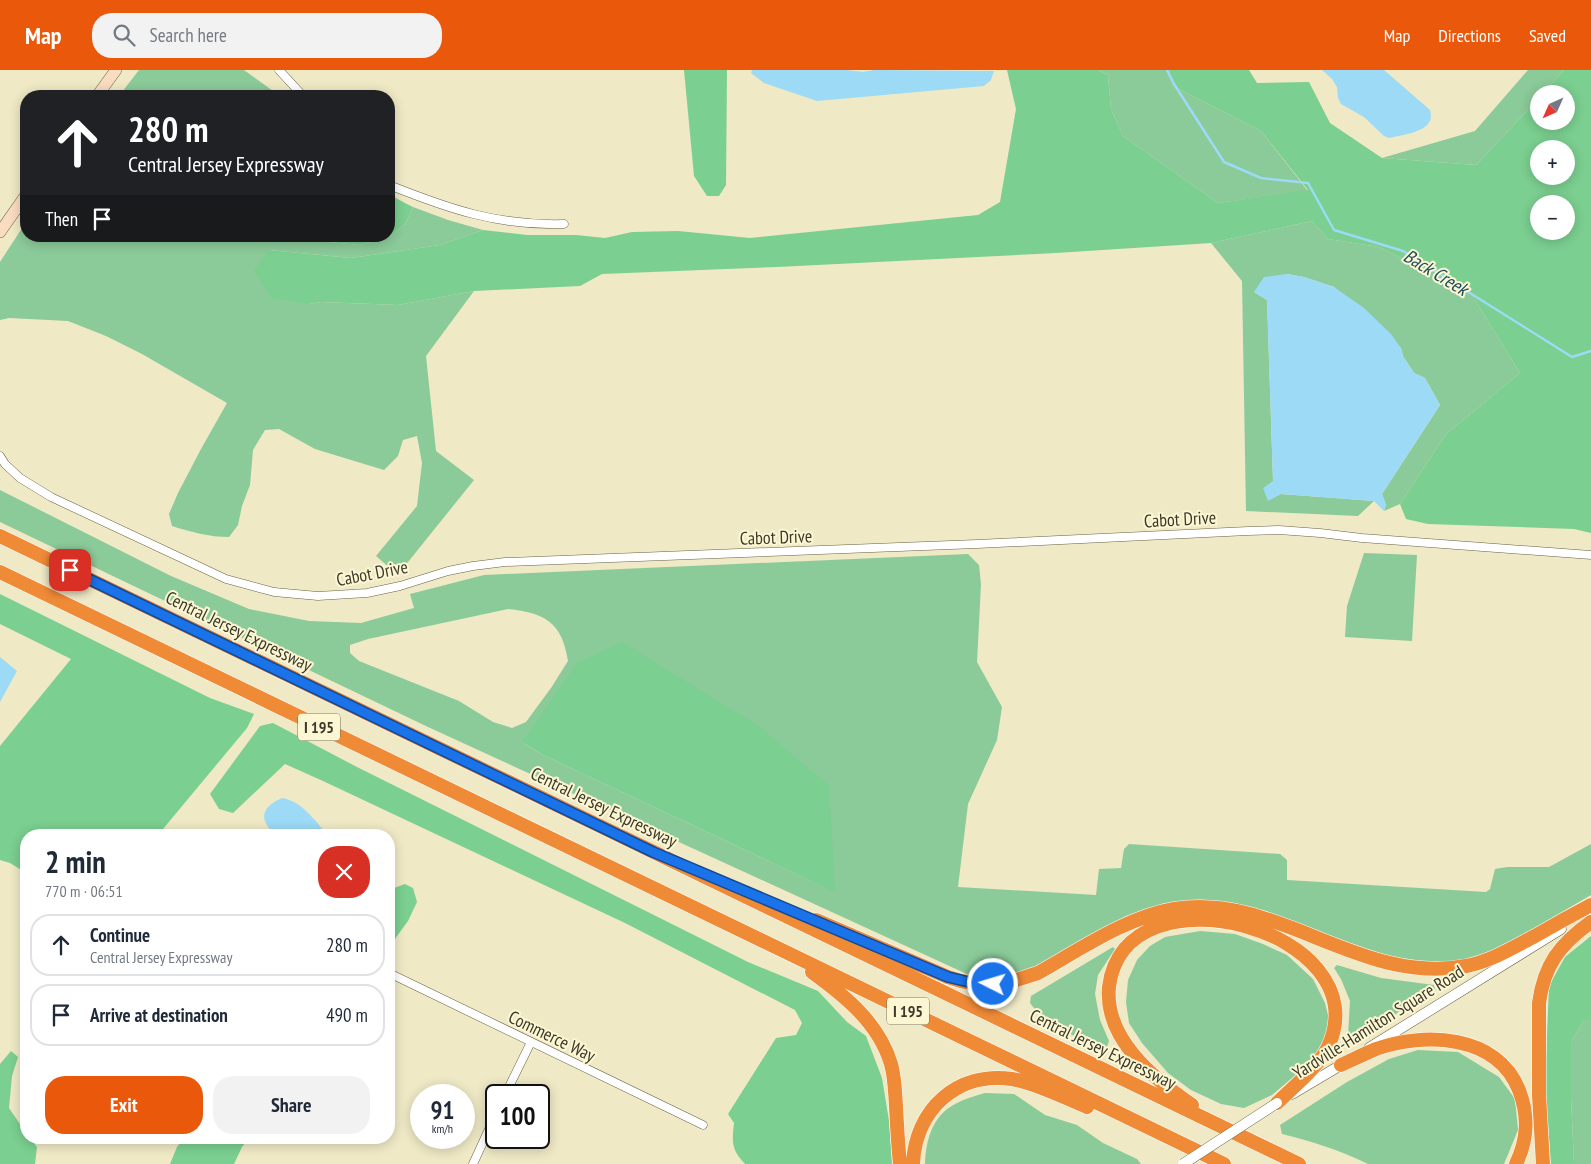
<!DOCTYPE html>
<meta charset="utf-8">
<style>
:root{--surface:#fff;--page:#f2f2f3;--text:#1f2937;--muted:#747a83;--line:#e0e1e3;--accent:#ea580c}
body{margin:0;font-family:"PT Sans Narrow",sans-serif;background:var(--page);color:var(--text);height:100vh;display:flex;flex-direction:column;font-size:19px;white-space:nowrap}
*{box-sizing:border-box;margin:0}
p{font-size:16px;color:var(--muted)}
.icon{flex:none;width:28px;height:28px;fill:none;stroke:currentColor;stroke-width:2;stroke-linecap:round;stroke-linejoin:round}
.map{position:relative;flex:1;overflow:hidden}
.panel{position:absolute;left:20px;top:759px;width:375px;height:315px;display:flex;flex-direction:column;background:var(--surface);border-radius:20px;box-shadow:0 2px 12px #0003}
.panel>*{flex:none}
.top-card{position:absolute;left:20px;top:20px;width:375px;height:152px;border-radius:20px;box-shadow:0 2px 12px #0003;background:#202124;color:#fff;overflow:hidden}
.needle{width:32px;rotate:225deg}
.fabs{position:absolute;left:1530px;top:15px;display:grid;gap:10px}
.fabs a{display:grid;place-items:center;width:45px;height:45px;border-radius:50%;background:var(--surface);box-shadow:0 2px 12px #0003;font-size:25px}
.speed{position:absolute;left:410px;top:1014px;display:flex;gap:10px;font-size:25px;font-weight:700;text-align:center}
.speed>*{display:grid;place-content:center;width:65px;height:65px;border-radius:50%;background:var(--surface);box-shadow:0 2px 12px #0003;line-height:1}
.speed small{font-size:12px;font-weight:400}
.speed .limit{border:2px solid #111;border-radius:8px;background:#fff;color:#111}
.pin{position:absolute;display:grid;place-items:center;width:42px;height:42px;color:#fff;margin:-21px;border-radius:10px;box-shadow:0 2px 8px #0006}
.me{position:absolute;width:55px;margin:-28px;rotate:275deg;stroke-linejoin:round;filter:drop-shadow(0 0 4px #0008)}
.turn{display:flex;align-items:center;gap:18px;height:105px;padding:0 25px;font-size:22px}
.turn .icon{width:65px;height:65px;stroke-width:2.5}
.turn b{display:block;font-size:35px;line-height:42px}
.then{display:flex;align-items:center;height:48px;padding:0 25px;background:#0003;gap:10px;font-size:19px}
.round{display:grid;place-items:center;flex:none;width:52px;height:52px;border-radius:20px;background:var(--page)}
.head{display:flex;align-items:center;justify-content:space-between;height:85px;padding:0 25px}
h1{font-size:30px;font-weight:700;line-height:38px}
.primary-button{display:flex;gap:10px;margin-top:auto;padding:10px 25px}
.primary-button a{flex:1;height:58px;border-radius:20px;background:var(--accent);color:#fff;font-size:20px;font-weight:700;line-height:58px;text-align:center}
.primary-button a+a{background:var(--page);color:var(--text)}
ul{padding:0;list-style:none}
li{display:flex;align-items:center;gap:15px;height:62px;margin:0 10px 8px;padding:0 15px;border:2px solid var(--line);border-radius:20px}
li div{flex:1}
li b{display:block;font-size:19px}
li em{font-style:normal}
header{display:flex;align-items:center;gap:30px;box-sizing:border-box;height:70px;padding:0 25px;background:var(--accent);color:#fff}
header strong{font-size:24px}
nav{display:flex;gap:28px;margin-inline-start:auto;font-size:18px}
.search{width:350px;height:45px;background:var(--page);display:flex;align-items:center;gap:12px;box-sizing:border-box;padding:0 18px;border-radius:20px;color:var(--muted);font-size:19px}
.map>svg:first-child{display:block}
.green{fill:#8bca99;fill-rule:evenodd}
.forest{fill:#7bcf90;fill-rule:evenodd}
.water{fill:#9cdaf5}
.lines{fill:none;stroke-linecap:round;stroke-linejoin:round}
.stream{stroke:#9cdaf5;stroke-width:2.5}
.minor-casing{stroke:#686244;stroke-width:9}
.tertiary-casing{stroke:#686244;stroke-width:11}
.secondary-casing{stroke:#686244;stroke-width:12}
.motorway-casing{stroke:#fff;stroke-width:15}
.minor{stroke:#fff;stroke-width:8}
.tertiary{stroke:#fff;stroke-width:10}
.secondary{stroke:#fadcc3;stroke-width:11}
.motorway{stroke:#ef8a37;stroke-width:14}
.tertiary-bridge-casing{stroke:#686244;stroke-width:11;stroke-linecap:butt}
.tertiary-bridge{stroke:#fff;stroke-width:10}
.route-casing{stroke:#114b97;stroke-width:12}
.route{stroke:#1a73e8;stroke-width:9}
.labels{text-anchor:middle;dominant-baseline:central;stroke-width:4;stroke-linejoin:round;paint-order:stroke}
.shield{fill:#fcf6d3;stroke:#75725d;stroke-width:1}
.shield-label{font-size:16px;font-weight:bold;fill:#3b392b}
.street-label{font-size:18px;fill:#3b392b;stroke:#fcf6d3}
.water-label{font-size:19px;font-style:italic;fill:#1d4e61;stroke:#fcf6d3}
</style>
<header>
<strong>Map</strong>
<div class="search"><svg class="icon" aria-label="search" viewBox="0 0 24 24"><circle cx="10" cy="10" r="6"/><path d="M15 15l6 6"/></svg>Search here</div>
<nav><a>Map</a><a>Directions</a><a>Saved</a></nav>
</header>
<div class="map">
<svg width="1591" height="1094" viewBox="0 0 1591 1094">
<rect width="100%" height="100%" fill="#efe9c6"/>
<path class="green" d="M 139,0 L 244,0 L 280,26 L 119,26 Z
M 1098,0 L 1169,0 L 1173,16 L 1261,61 L 1308,121 L 1218,133 L 1123,66 L 1111,39 L 1108,5 Z
M 1528,0 L 1564,0 L 1542,24 L 1539,24 L 1539,28 L 1476,95 L 1382,88 L 1475,61 Z
M 413,137 L 448,150 L 483,160 L 440,175 L 351,188 L 269,180 L 309,234 L 321,232 L 398,235 L 474,221 L 426,286 L 436,381 L 474,410 L 404,497 L 391,499 L 376,486 L 417,436 L 422,393 L 417,366 L 403,370 L 398,386 L 384,400 L 315,379 L 279,359 L 265,360 L 253,380 L 250,415 L 242,436 L 238,455 L 229,467 C 209,467 191,462 172,456 L 169,444 L 178,423 L 201,379 L 227,333 L 142,284 L 106,266 L 68,251 L 9,248 L 0,250 L 0,192 L 26,152 L 26,166 L 314,166 L 329,172 L 360,175 L 391,166 L 405,154 Z
M 1312,151 L 1328,169 L 1379,177 L 1470,222 L 1520,303 L 1446,364 L 1400,434 L 1384,441 L 1386,435 L 1382,424 L 1440,335 L 1425,308 L 1414,303 L 1403,286 L 1401,278 L 1334,217 L 1304,207 L 1287,204 L 1254,222 L 1267,230 L 1273,411 L 1268,430 L 1281,424 L 1374,431 L 1358,446 L 1246,441 L 1242,211 L 1211,173 Z
M 0,420 L 171,506 L 249,539 L 309,551 L 361,553 L 414,538 L 410,524 L 484,505 L 968,484 L 979,495 L 981,514 L 977,592 L 1002,637 L 997,670 L 968,734 L 958,817 L 1096,825 L 1099,799 L 1121,798 L 1124,779 L 1129,774 L 1280,784 L 1287,790 L 1287,810 L 1486,822 L 1490,819 L 1495,799 L 1507,797 L 1549,797 L 1591,774 L 1591,825 L 1499,879 L 1462,892 L 1414,891 L 1382,884 L 1238,835 L 1205,830 L 1165,833 L 1126,846 L 1026,902 L 969,905 L 428,657 L 0,452 ZM 508,539 C 545,543 562,552 568,591 L 551,618 L 526,652 L 512,658 L 493,652 L 459,631 L 359,591 L 350,583 L 350,575 L 368,569 ZM 523,673 L 835,822 L 541,684 Z
M 1364,483 L 1417,485 L 1412,571 L 1345,567 L 1347,536 Z
M 1200,861 L 1235,864 L 1263,874 L 1287,885 L 1313,909 L 1325,933 L 1329,949 L 1326,970 L 1317,987 L 1272,1025 L 1244,1038 L 1221,1034 L 1191,1020 L 1168,1003 L 1142,973 L 1129,953 L 1126,932 L 1128,910 L 1137,890 L 1150,876 L 1165,867 Z
M 1113,877 L 1115,879 L 1098,905 L 1095,924 L 1100,950 L 1109,971 L 1107,977 L 1098,977 L 1070,964 L 1041,947 L 1030,933 L 1031,926 Z
M 1337,895 L 1381,908 L 1434,915 L 1435,919 L 1428,922 L 1381,954 L 1353,968 L 1348,966 L 1350,931 L 1341,909 L 1334,898 Z
M 1584,950 L 1591,950 L 1591,1094 L 1574,1094 L 1571,1028 L 1571,972 Z
M 1418,980 L 1458,982 L 1499,1007 L 1515,1029 L 1518,1060 L 1504,1094 L 1368,1094 C 1340,1080 1311,1071 1282,1064 L 1280,1055 L 1347,1012 L 1389,989 Z
M 985,1023 L 1014,1024 L 1045,1045 L 1077,1055 L 1103,1073 L 1137,1089 L 1141,1094 L 925,1094 C 926,1070 932,1046 955,1034 C 964,1029 975,1026 985,1023 Z"/>
<path class="forest" d="M 684,0 L 727,0 L 726,115 L 719,126 L 707,126 L 694,106 Z
M 1007,0 L 1098,0 L 1108,5 L 1111,39 L 1123,66 L 1218,133 L 1308,120 L 1261,61 L 1173,16 L 1169,0 L 1249,0 L 1257,13 L 1309,12 L 1330,53 L 1382,88 L 1476,95 L 1539,28 L 1539,51 L 1566,51 L 1566,24 L 1542,24 L 1564,0 L 1591,0 L 1591,463 L 1574,459 L 1428,454 L 1406,449 L 1400,434 L 1446,364 L 1520,303 L 1470,222 L 1379,177 L 1328,169 L 1312,151 L 1211,173 L 1056,183 L 777,197 L 602,204 L 580,216 L 474,221 L 398,235 L 321,232 L 309,234 L 272,228 L 254,201 L 269,180 L 351,188 L 440,175 L 483,160 L 527,165 L 576,165 L 605,168 L 632,162 L 678,161 L 750,168 L 978,145 L 1000,132 L 1016,39 ZM 1539,79 L 1566,79 L 1566,106 L 1539,106 ZM 1539,134 L 1566,134 L 1566,161 L 1539,161 Z
M 389,124 L 403,132 L 413,137 L 405,154 L 391,166 L 360,175 L 329,172 L 314,166 L 389,166 Z
M 0,524 L 210,628 L 254,644 L 247,658 L 158,765 L 26,765 L 26,803 L 10,793 L 0,790 L 0,676 L 71,589 L 0,554 Z
M 622,572 L 760,657 L 829,716 L 835,822 L 541,684 L 522,672 L 577,593 Z
M 273,653 L 357,697 L 748,892 L 818,921 L 847,952 L 866,966 L 882,1008 L 889,1051 L 892,1094 L 745,1094 C 731,1079 732,1072 734,1053 L 728,1044 L 776,968 L 796,965 L 802,953 L 795,940 L 625,853 L 323,711 L 285,694 L 233,743 L 219,739 L 210,724 L 260,656 Z
M 405,814 L 413,818 L 417,832 L 408,851 L 389,877 L 389,843 L 393,831 L 394,818 Z
M 1591,866 L 1591,950 L 1584,950 L 1571,972 L 1571,1028 L 1574,1094 L 1551,1094 L 1545,1015 L 1549,916 L 1565,887 Z
M 11,981 L 18,987 L 12,1006 L 9,1038 L 26,1063 L 26,1068 L 30,1068 L 37,1077 L 35,1094 L 0,1094 L 0,994 Z
M 184,1068 L 249,1068 L 242,1077 L 234,1094 L 170,1094 L 177,1077 Z"/>
<path class="water" d="M 752,0 L 847,0 L 863,2 L 874,0 L 994,1 L 991,10 L 984,16 L 817,31 L 764,13 L 751,3 Z
M 1322,0 L 1384,0 L 1430,40 C 1437,62 1404,64 1389,68 L 1384,66 L 1364,47 L 1341,34 L 1338,28 L 1337,17 L 1332,9 Z
M 1287,204 L 1304,207 L 1334,217 L 1364,238 L 1391,264 L 1401,278 L 1403,286 L 1414,303 L 1425,308 L 1440,335 L 1382,424 L 1386,435 L 1384,441 L 1374,431 L 1281,424 L 1268,431 L 1263,418 L 1273,411 L 1267,230 L 1254,222 L 1264,207 Z
M 0,587 L 17,601 L 0,632 Z
M 282,728 C 302,731 315,751 328,765 L 276,765 C 258,750 261,737 282,728 Z"/>
<g class="lines">
<path class="stream" d="M 1167,0 L 1174,14 L 1224,92 L 1261,108 L 1308,113 L 1334,160 L 1403,181 L 1572,287 L 1591,281"/>
<defs>
<path id="minor" d="M 279,0 L 303,26
M 389,115 C 449,139 498,156 564,154
M 0,386 L 5,394 L 20,408 L 51,427 L 226,509 L 274,522 L 318,526 L 367,523 L 400,516 L 448,501 L 473,496 L 505,492 L 977,474 L 1248,461 L 1279,460 L 1320,463 L 1362,468 L 1591,485
M 389,903 L 703,1055
M 505,1025 L 531,972
M 473,1094 L 496,1044"/>
<path id="tertiary" d="M 1369,978 L 1561,859
M 1292,1024 L 1346,992"/>
<path id="secondary" d="M 97,26 L 116,0
M 0,162 L 26,125"/>
<path id="motorway" d="M 0,466 L 1299,1094
M 0,502 L 1224,1094
M 816,850 L 948,907 L 961,911 L 977,914 L 1007,913 L 1038,903 C 1079,880 1127,847 1174,839 C 1277,822 1360,916 1466,896 C 1491,891 1512,878 1535,866 C 1554,855 1572,845 1591,835
M 812,902 C 845,926 879,953 891,994 C 895,1008 895,1022 896,1036 C 897,1055 898,1075 900,1094
M 1341,995 C 1352,990 1364,984 1376,979 C 1424,962 1497,964 1519,1020 C 1529,1046 1528,1069 1516,1094
M 1192,1035 C 1154,1009 1104,969 1109,917 C 1124,791 1382,860 1328,977 C 1319,996 1293,1017 1277,1033
M 913,1094 C 915,1040 957,1001 1012,1009 C 1036,1013 1065,1028 1087,1037
M 1543,1094 L 1539,1025 L 1539,933 C 1544,895 1560,874 1591,852"/>
</defs>
<use href="#minor" class="minor-casing"/>
<use href="#tertiary" class="tertiary-casing"/>
<use href="#secondary" class="secondary-casing"/>
<use href="#motorway" class="motorway-casing"/>
<use href="#minor" class="minor"/>
<use href="#tertiary" class="tertiary"/>
<use href="#secondary" class="secondary"/>
<use href="#motorway" class="motorway"/>
<defs>
<path id="tertiary-bridge" d="M 1183,1094 L 1277,1033"/>
</defs>
<use href="#tertiary-bridge" class="tertiary-bridge-casing"/>
<use href="#tertiary-bridge" class="tertiary-bridge"/>
</g>
<g class="lines">
<defs>
<path id="route" d="M 70,500 L 653,782 L 948,907 L 977,914 L 993,914"/>
</defs>
<use href="#route" class="route-casing"/>
<use href="#route" class="route"/>
</g>
<g class="labels">
<g class="shield">
<rect x="298" y="643.5" width="42" height="27" rx="4"/>
<rect x="887" y="927.5" width="42" height="27" rx="4"/>
</g>
<g class="shield-label">
<text x="319" y="657">I 195</text>
<text x="908" y="941">I 195</text>
</g>
<g class="street-label">
<text transform="translate(1180 449) rotate(-3)">Cabot Drive</text>
<text transform="translate(776 467) rotate(-2)">Cabot Drive</text>
<text transform="translate(372 503) rotate(-11)">Cabot Drive</text>
<text transform="translate(239 561) rotate(26)">Central Jersey Expressway</text>
<text transform="translate(604 737) rotate(26)">Central Jersey Expressway</text>
<text transform="translate(1378 952) rotate(-32)">Yardville-Hamilton Square Road</text>
<text transform="translate(552 966) rotate(26)">Commerce Way</text>
<text transform="translate(1103 979) rotate(26)">Central Jersey Expressway</text>
</g>
<g class="water-label">
<text transform="translate(1436 202) rotate(31)">Back Creek</text>
</g>
</g>
</svg>
<div class="fabs">
<a><svg class="needle" viewBox="-14 -14 28 28"><path d="M0-13l5 13h-10z" fill="#e53935"/><path d="M0 13l5-13h-10z" fill="#747a83"/></svg></a>
<a>+</a>
<a>−</a>
</div>
<div class="speed"><div>91<small>km/h</small></div><div class="limit">100</div></div>
<div class="pin" style="left:70px;top:500px;background:#d93025"><svg class="icon" aria-label="arrive" viewBox="0 0 24 24"><path d="M6 21V4h12l-3 4 3 4H6"/></svg></div>
<svg class="me" style="left:993px;top:914px" viewBox="-20 -20 40 40"><circle r="17" fill="#1a73e8" stroke="#fff" stroke-width="3"/><path d="M0-11L8 9 0 5-8 9z" fill="#fff"/></svg>
<div class="top-card">
<div class="turn"><svg class="icon" aria-label="ahead" viewBox="0 0 24 24"><path d="M12 20V5M6 11l6-6 6 6"/></svg><div><b>280 m</b>Central Jersey Expressway</div></div>
<div class="then">Then<svg class="icon" aria-label="arrive" viewBox="0 0 24 24"><path d="M6 21V4h12l-3 4 3 4H6"/></svg></div>
</div>
<section class="panel">
<div class="head"><div><h1>2 min</h1><p>770 m · 06:51</p></div><a class="round" style="background:#d93025;color:#fff"><svg class="icon" aria-label="close" viewBox="0 0 24 24"><path d="M6 6l12 12M18 6L6 18"/></svg></a></div>
<ul>
<li><svg class="icon" aria-label="ahead" viewBox="0 0 24 24"><path d="M12 20V5M6 11l6-6 6 6"/></svg><div><b>Continue</b><p>Central Jersey Expressway</p></div><em>280 m</em></li>
<li><svg class="icon" aria-label="arrive" viewBox="0 0 24 24"><path d="M6 21V4h12l-3 4 3 4H6"/></svg><div><b>Arrive at destination</b></div><em>490 m</em></li>
</ul>
<div class="primary-button"><a>Exit</a><a>Share</a></div>
</section>
</div>
